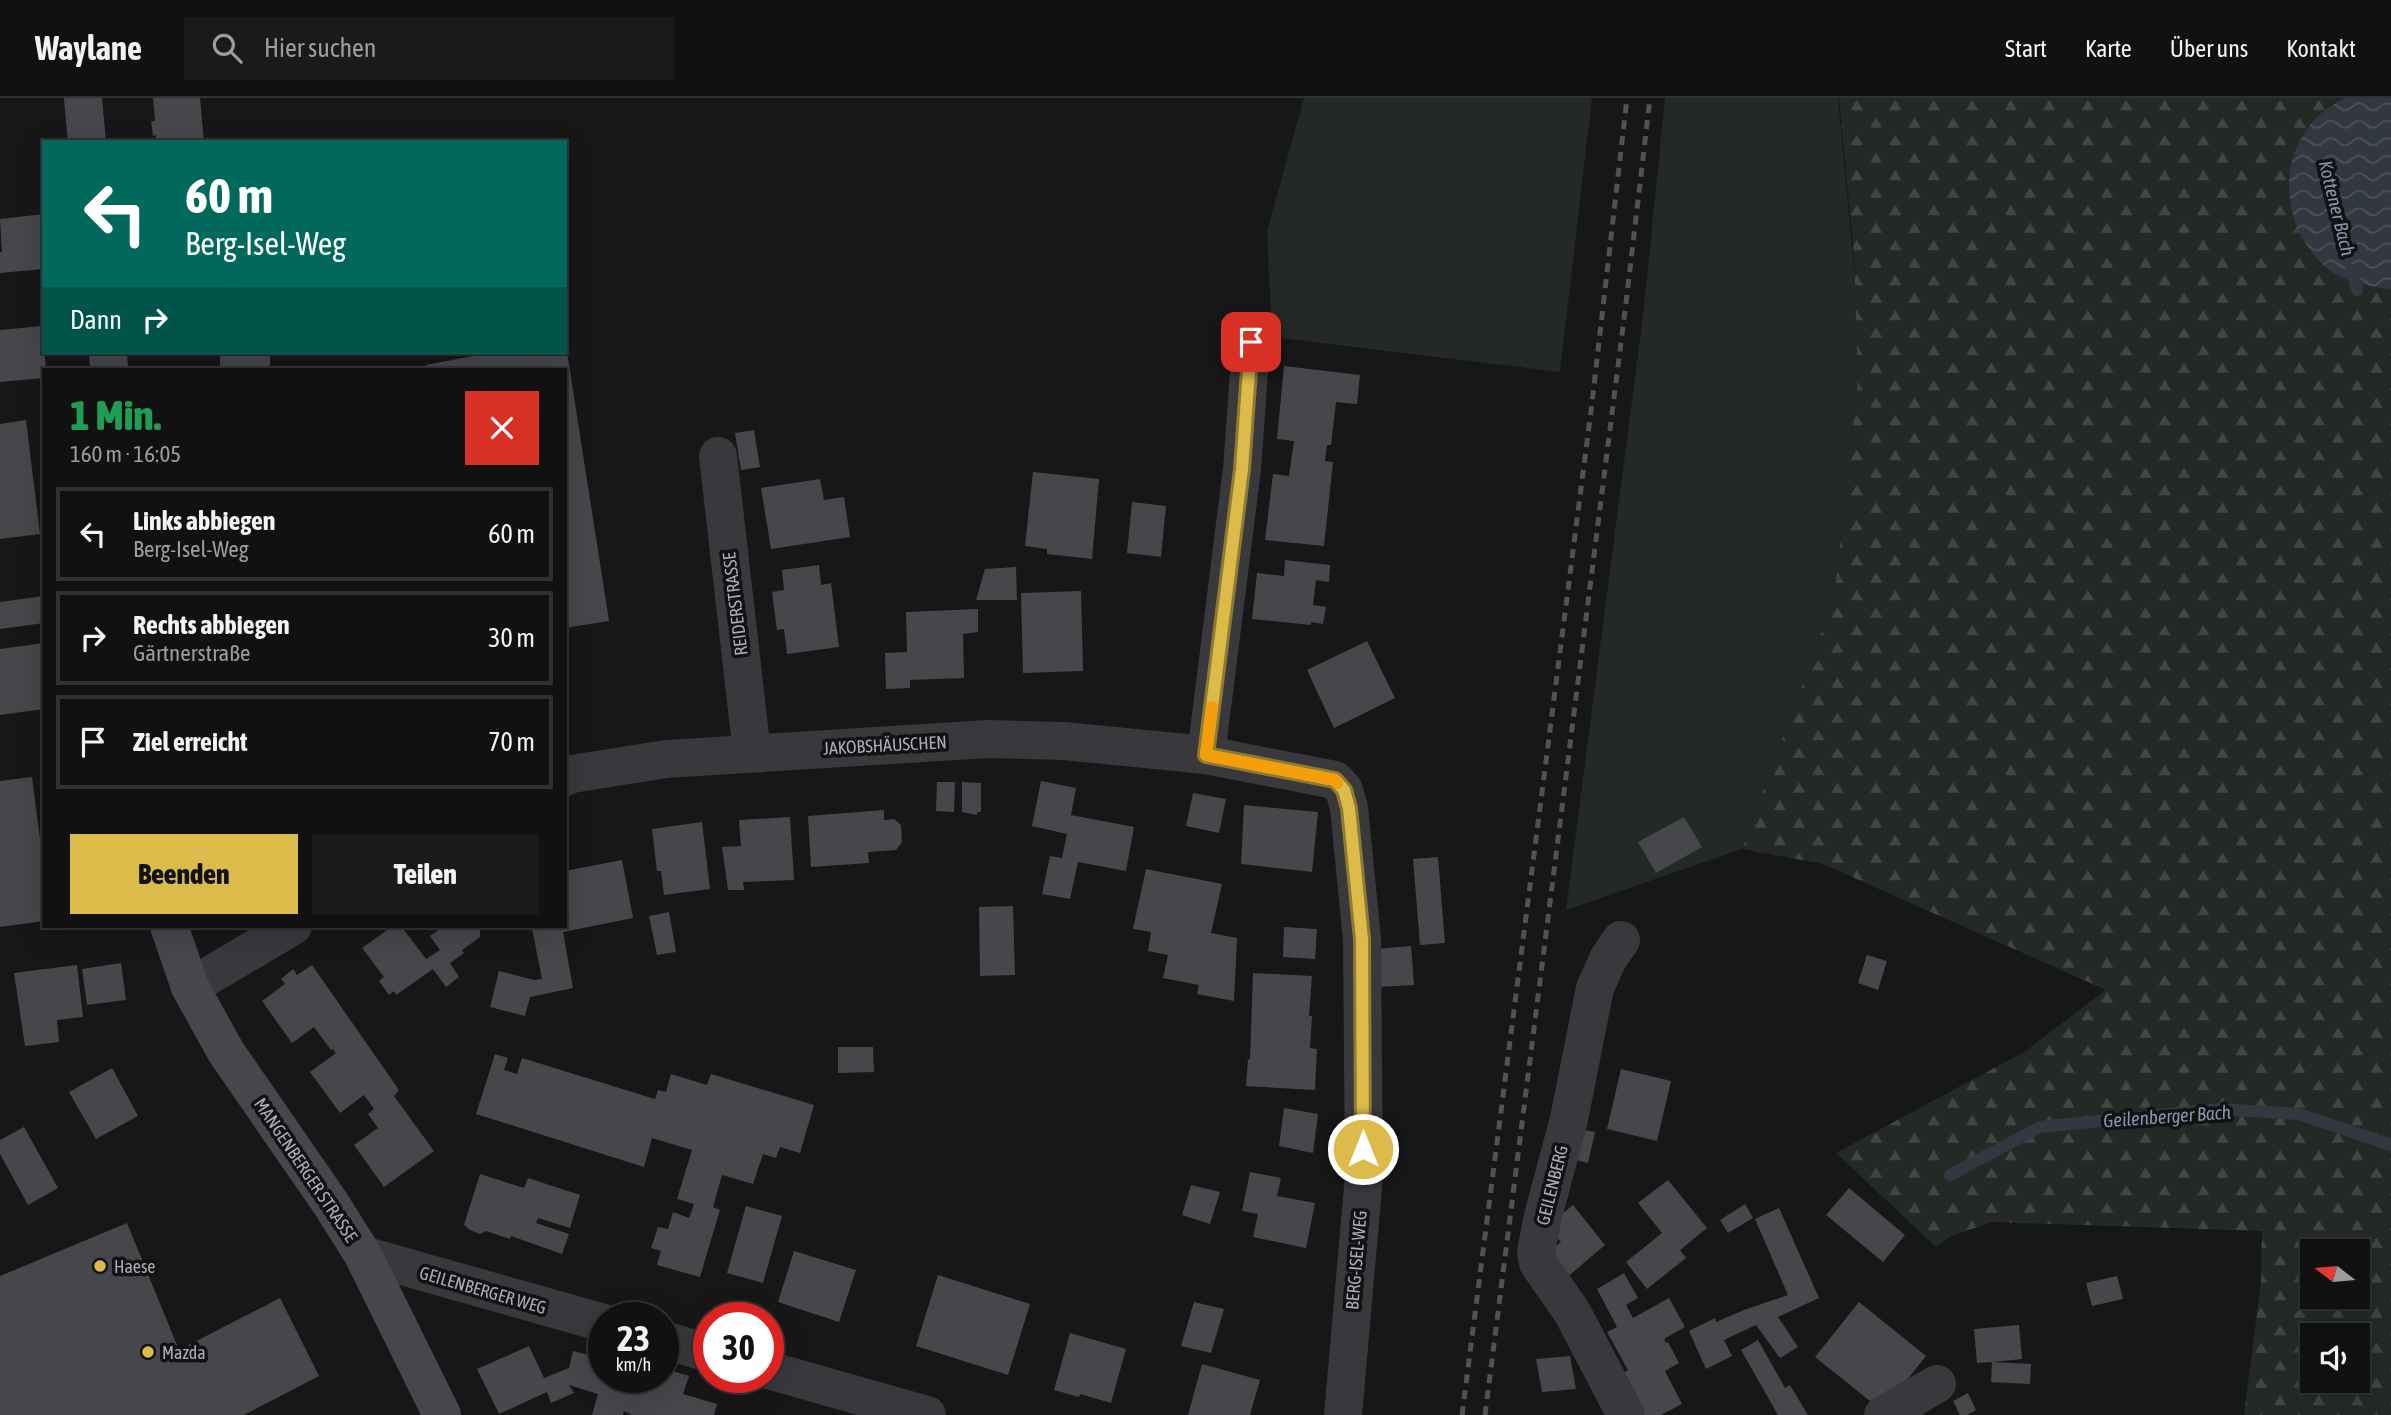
<!DOCTYPE html>
<html lang="de">
<meta charset="utf-8">
<style>
:root{--surface:#111112;--page:#1a1a1b;--text:#f1f3f6;--muted:#9c9d9f;--line:#303132;--accent:#dcbb4b}
body{margin:0;font-family:"Asap Condensed",sans-serif;background:var(--page);color:var(--text);height:100vh;display:flex;flex-direction:column;font-size:26px;white-space:nowrap}
*{box-sizing:border-box;margin:0}
p{font-size:23px;color:var(--muted)}
.icon{flex:none;width:38px;height:38px;fill:none;stroke:currentColor;stroke-width:2;stroke-linecap:round;stroke-linejoin:round}
.map{position:relative;flex:1;overflow:hidden}
.panel{position:absolute;left:42px;top:270px;width:525px;height:560px;display:flex;flex-direction:column;background:var(--surface);border-radius:0px;box-shadow:0 7px 28px #0002,0 0 0 2px var(--line)}
.panel>*{flex:none}
.hud{position:absolute;left:42px;top:42px;width:525px;height:214px;border-radius:0px;box-shadow:0 7px 28px #0002,0 0 0 2px var(--line);background:#00695c;color:#fff;overflow:hidden}
.needle{width:46px;rotate:286deg}
.fabs{position:absolute;left:2300px;top:1141px;display:grid;gap:14px}
.fabs a{display:grid;place-items:center;width:70px;height:70px;border-radius:0px;background:var(--surface);box-shadow:0 7px 28px #0002,0 0 0 2px var(--line);font-size:35px}
.speed{position:absolute;left:588px;top:1204px;display:flex;gap:14px;font-size:35px;font-weight:700;text-align:center}
.speed>*{display:grid;place-content:center;width:91px;height:91px;border-radius:50%;background:var(--surface);box-shadow:0 7px 28px #0002,0 0 0 2px var(--line);line-height:1}
.speed small{font-size:18px;font-weight:400}
.speed .limit{border:10px solid #d22;background:#fff;color:#111}
.pin{position:absolute;display:grid;place-items:center;width:60px;height:60px;color:#fff;margin:-30px;border-radius:14px;box-shadow:0 4px 10px #0006}
.me{position:absolute;width:77px;margin:-38px;rotate:0deg;stroke-linejoin:round;filter:drop-shadow(0 0 5px #0008)}
.turn{display:flex;align-items:center;gap:24px;height:147px;padding:0 28px;font-size:32px}
.turn .icon{width:91px;height:91px;stroke-width:2.5}
.turn b{display:block;font-size:49px;line-height:60px}
.then{display:flex;align-items:center;height:66px;padding:0 28px;background:#0003;gap:14px;font-size:26px}
.round{display:grid;place-items:center;flex:none;width:74px;height:74px;border-radius:0px;background:var(--page)}
.headline{display:flex;align-items:center;justify-content:space-between;height:119px;padding:0 28px}
h1{font-size:42px;font-weight:800;line-height:52px;color:#1e9e55}
.action{display:flex;gap:14px;margin-top:auto;padding:14px 28px}
.action a{flex:1;height:80px;border-radius:0px;background:var(--accent);color:#111;font-size:28px;font-weight:800;line-height:80px;text-align:center}
.action a+a{background:var(--page);color:var(--text)}
ul{padding:0;list-style:none}
li{display:flex;align-items:center;gap:21px;height:94px;margin:0 14px 10px;padding:0 14px;border:4px solid var(--line);border-radius:0px}
li div{flex:1}
li b{display:block;font-size:26px}
li em{font-style:normal}
header{display:flex;align-items:center;gap:42px;box-sizing:border-box;height:98px;padding:0 35px;background:var(--surface);border-bottom:2px solid var(--line)}
header strong{font-size:33px}
nav{display:flex;gap:38px;margin-inline-start:auto;font-size:24px}
.search{width:490px;height:63px;background:var(--page);display:flex;align-items:center;gap:18px;box-sizing:border-box;padding:0 24px;border-radius:0px;color:var(--muted);font-size:26px}
.map>svg:first-child{display:block}
.green{fill:#232a25}
.forest{fill:url(#forest-firs);fill-rule:evenodd}
.water{fill:url(#water-waves)}
.lines{fill:none;stroke-linecap:round;stroke-linejoin:round}
.stream{stroke:#323840;stroke-width:12}
.building{fill:#46474b}
.street{stroke:#38383d;stroke-width:38}
.secondary{stroke:#46474d;stroke-width:38}
.rail{stroke:#515258;stroke-width:5;stroke-dasharray:9 7;stroke-linecap:butt}
.route-casing{stroke:#8f7a31;stroke-width:18}
.route{stroke:#dcbb4b;stroke-width:12}
.slow{stroke:#f59e0b;stroke-width:12}
.poi-dot{fill:#dcbb4b;stroke:#121213;stroke-width:2.5}
.labels{text-anchor:middle;dominant-baseline:central;stroke-width:7;stroke-linejoin:round;paint-order:stroke}
.street-label{font-size:18px;fill:#aaadb7;stroke:#121213}
.poi-label{font-size:18px;fill:#aaadb7;stroke:#121213;text-anchor:start}
.water-label{font-size:19px;font-style:italic;fill:#8697ad;stroke:#121213}
</style>
<header>
<strong>Waylane</strong>
<div class="search"><svg class="icon" aria-label="search" viewBox="0 0 24 24"><circle cx="10" cy="10" r="6"/><path d="M15 15l6 6"/></svg>Hier suchen</div>
<nav><a>Start</a><a>Karte</a><a>Über uns</a><a>Kontakt</a></nav>
</header>
<div class="map">
<svg width="2391" height="1317" viewBox="0 0 2391 1317">
<defs>
<pattern id="forest-firs" width="22" height="20" patternUnits="userSpaceOnUse" patternTransform="scale(1.75)"><rect width="22" height="20" fill="#232a25"/><path d="M5 1l3.5 6h-7zM16 11l3.5 6h-7z" fill="#404642"/></pattern>
<pattern id="water-waves" width="16" height="10" patternUnits="userSpaceOnUse" patternTransform="scale(1.75)"><rect width="16" height="10" fill="#323840"/><path d="M0 5q4-4 8 0t8 0" fill="none" stroke="#4d5259"/></pattern>
</defs>
<rect width="100%" height="100%" fill="#171718"/>
<path class="green" d="M 1304,0 L 1592,0 L 1560,274 L 1272,239 L 1267,133 Z
M 1665,0 L 1838,0 L 1855,180 L 1858,283 L 1834,500 L 1742,751 L 1566,812 L 1644,210 Z"/>
<path class="forest" d="M 1839,0 L 2344,0 L 2329,7 L 2309,152 C 2338,180 2351,188 2391,191 L 2391,1317 L 2244,1317 L 2261,1184 L 2262,1133 L 1992,1124 L 1951,1138 L 1936,1149 L 1836,1055 L 2024,954 L 2106,892 L 1823,766 L 1742,751 L 1834,500 L 1858,282 L 1854,157 ZM 2312,1153 L 2357,1153 L 2357,1199 L 2312,1199 ZM 2312,1237 L 2357,1237 L 2357,1283 L 2312,1283 Z"/>
<path class="water" d="M 2344,0 L 2391,0 L 2391,191 C 2370,189 2353,186 2335,176 C 2322,168 2310,154 2303,141 C 2274,90 2291,26 2344,0 Z"/>
<g class="lines">
<path class="stream" d="M 2352,172 L 2357,192
M 1950,1077 L 2040,1029 L 2219,1011 L 2299,1016 L 2391,1047"/>
</g>
<path class="building" d="M 153,0 L 200,0 L 204,44 L 156,44 L 156,37 L 153,38 L 151,23 L 155,23 Z
M 44,116 L 44,171 L 0,175 L 0,154 L 2,154 L 0,121 Z
M 42,228 L 46,271 L 44,271 L 44,280 L 0,284 L 0,232 Z
M 220,254 L 270,254 L 270,271 L 220,271 Z
M 494,254 L 567,254 L 609,523 L 565,530 L 565,271 L 427,271 L 426,267 Z
M 1284,268 L 1360,277 L 1357,306 L 1336,304 L 1331,347 L 1327,347 L 1325,363 L 1333,364 L 1324,448 L 1265,442 L 1273,376 L 1289,378 L 1294,343 L 1277,341 Z
M 26,322 L 40,436 L 0,441 L 0,326 Z
M 754,332 L 760,369 L 741,372 L 735,335 Z
M 1033,374 L 1099,381 L 1092,461 L 1047,456 L 1047,451 L 1025,448 Z
M 820,381 L 824,402 L 844,399 L 850,439 L 771,451 L 761,390 Z
M 1132,404 L 1166,408 L 1161,459 L 1127,455 Z
M 1285,462 L 1330,467 L 1329,484 L 1316,482 L 1313,507 L 1326,509 L 1323,526 L 1311,524 L 1311,527 L 1252,521 L 1257,475 L 1284,478 Z
M 819,467 L 821,487 L 831,485 L 839,549 L 787,556 L 784,531 L 777,532 L 772,494 L 784,492 L 782,472 Z
M 1016,469 L 1017,502 L 976,502 L 985,471 Z
M 1081,493 L 1083,573 L 1023,575 L 1021,495 Z
M 44,498 L 44,525 L 0,531 L 0,504 Z
M 978,511 L 978,534 L 963,536 L 964,580 L 910,582 L 910,590 L 886,591 L 885,555 L 907,554 L 906,514 Z
M 1367,543 L 1395,600 L 1334,630 L 1307,572 Z
M 44,545 L 44,611 L 0,617 L 0,551 Z
M 32,679 L 44,772 L 44,823 L 0,829 L 0,683 Z
M 1041,683 L 1076,690 L 1071,717 L 1134,729 L 1126,773 L 1078,764 L 1070,801 L 1042,796 L 1050,758 L 1062,760 L 1067,736 L 1032,728 Z
M 937,684 L 955,684 L 954,714 L 936,713 Z
M 962,684 L 981,685 L 981,714 L 977,714 L 977,717 L 962,714 Z
M 1193,695 L 1226,701 L 1219,735 L 1186,728 Z
M 1244,707 L 1318,714 L 1312,774 L 1241,766 Z
M 884,712 L 884,722 L 894,721 L 901,727 L 902,744 L 896,752 L 868,754 L 869,765 L 811,769 L 808,718 Z
M 790,719 L 794,782 L 743,784 L 744,792 L 728,792 L 722,749 L 741,748 L 739,722 Z
M 1684,719 L 1702,749 L 1656,775 L 1638,744 Z
M 702,724 L 710,791 L 664,797 L 661,773 L 657,773 L 652,731 Z
M 1438,759 L 1445,845 L 1420,847 L 1413,761 Z
M 622,762 L 633,820 L 563,834 L 573,890 L 530,899 L 525,918 L 490,909 L 499,873 L 534,882 L 542,881 L 532,830 L 565,828 L 565,773 Z
M 1146,771 L 1222,786 L 1211,835 L 1237,840 L 1234,903 L 1197,896 L 1199,887 L 1163,880 L 1168,857 L 1148,853 L 1151,834 L 1133,831 Z
M 1013,808 L 1015,877 L 980,878 L 979,809 Z
M 669,814 L 676,854 L 657,857 L 649,818 Z
M 393,828 L 401,828 L 426,861 L 440,852 L 430,838 L 444,828 L 480,828 L 480,839 L 462,852 L 464,855 L 450,865 L 459,879 L 446,889 L 433,871 L 396,897 L 394,893 L 389,897 L 379,883 L 384,879 L 362,850 Z
M 1284,829 L 1317,831 L 1315,861 L 1283,859 Z
M 1411,848 L 1414,887 L 1377,889 L 1375,851 Z
M 1867,857 L 1887,863 L 1878,892 L 1858,885 Z
M 121,865 L 126,902 L 87,907 L 82,871 Z
M 77,867 L 83,919 L 57,922 L 59,944 L 25,948 L 14,875 Z
M 312,867 L 399,992 L 394,998 L 434,1053 L 384,1089 L 354,1047 L 378,1030 L 368,1016 L 374,1011 L 364,997 L 340,1015 L 310,974 L 336,955 L 333,951 L 331,952 L 314,929 L 292,945 L 262,903 L 285,886 L 281,881 L 293,871 L 297,877 Z
M 1253,875 L 1312,878 L 1309,918 L 1312,918 L 1310,950 L 1317,951 L 1315,992 L 1246,988 L 1248,961 L 1250,962 Z
M 838,949 L 873,949 L 874,974 L 838,975 Z
M 495,956 L 508,960 L 504,972 L 517,976 L 522,960 L 655,1001 L 658,992 L 666,994 L 671,976 L 707,987 L 711,976 L 814,1007 L 800,1055 L 780,1049 L 776,1060 L 763,1056 L 753,1086 L 722,1077 L 713,1109 L 720,1112 L 700,1179 L 657,1167 L 661,1153 L 651,1150 L 658,1129 L 668,1131 L 673,1114 L 689,1120 L 694,1106 L 677,1101 L 692,1052 L 652,1040 L 644,1069 L 476,1016 Z
M 112,970 L 138,1018 L 96,1041 L 69,994 Z
M 1621,971 L 1671,983 L 1657,1043 L 1607,1031 Z
M 1284,1010 L 1318,1016 L 1313,1055 L 1279,1048 Z
M 24,1029 L 58,1090 L 28,1107 L 0,1056 L 0,1042 Z
M 1579,1031 L 1595,1034 L 1588,1065 L 1572,1061 Z
M 1250,1074 L 1281,1080 L 1277,1098 L 1315,1105 L 1306,1150 L 1253,1139 L 1258,1116 L 1242,1113 Z
M 480,1076 L 524,1090 L 528,1080 L 580,1097 L 570,1130 L 538,1120 L 536,1125 L 569,1136 L 562,1156 L 511,1138 L 510,1141 L 486,1133 L 480,1136 L 470,1132 L 464,1127 Z
M 1668,1082 L 1707,1130 L 1680,1152 L 1686,1160 L 1647,1191 L 1626,1164 L 1662,1135 L 1638,1105 Z
M 1191,1087 L 1220,1094 L 1210,1126 L 1182,1117 Z
M 1849,1090 L 1905,1137 L 1883,1164 L 1826,1117 Z
M 1745,1106 L 1753,1120 L 1728,1135 L 1720,1122 Z
M 1573,1107 L 1605,1147 L 1565,1181 L 1545,1157 L 1561,1144 L 1547,1128 Z
M 746,1108 L 782,1118 L 763,1185 L 727,1175 Z
M 1779,1110 L 1819,1200 L 1778,1219 L 1798,1249 L 1780,1260 L 1756,1227 L 1724,1242 L 1732,1258 L 1706,1271 L 1689,1233 L 1715,1220 L 1716,1224 L 1744,1212 L 1788,1197 L 1755,1121 Z
M 127,1125 L 179,1252 L 280,1200 L 319,1278 L 244,1317 L 0,1317 L 0,1178 Z
M 794,1153 L 856,1172 L 839,1224 L 778,1204 Z
M 1624,1175 L 1638,1200 L 1626,1207 L 1633,1220 L 1669,1200 L 1685,1229 L 1664,1241 L 1666,1245 L 1668,1244 L 1679,1265 L 1665,1273 L 1682,1306 L 1661,1317 L 1634,1317 L 1616,1279 L 1628,1272 L 1607,1234 L 1617,1229 L 1597,1191 Z
M 938,1177 L 1030,1206 L 1008,1277 L 916,1248 Z
M 2117,1178 L 2123,1201 L 2092,1208 L 2086,1185 Z
M 1194,1204 L 1224,1211 L 1211,1255 L 1181,1248 Z
M 1859,1204 L 1926,1258 L 1890,1303 L 1875,1307 L 1815,1259 Z
M 2019,1227 L 2022,1261 L 1992,1264 L 2031,1266 L 2030,1286 L 1991,1284 L 1992,1264 L 1977,1265 L 1974,1231 Z
M 1070,1235 L 1126,1251 L 1111,1305 L 1080,1296 L 1079,1299 L 1054,1292 Z
M 1758,1242 L 1785,1290 L 1790,1287 L 1808,1317 L 1778,1317 L 1741,1252 Z
M 529,1248 L 544,1280 L 569,1270 L 573,1253 L 604,1261 L 604,1279 L 663,1279 L 663,1270 L 689,1278 L 683,1296 L 717,1306 L 714,1317 L 632,1317 L 624,1313 L 623,1317 L 592,1317 L 598,1296 L 569,1287 L 574,1295 L 551,1305 L 547,1294 L 499,1316 L 477,1271 Z
M 1570,1258 L 1576,1291 L 1542,1294 L 1536,1261 Z
M 1202,1266 L 1260,1282 L 1250,1317 L 1188,1317 Z
M 1968,1295 L 1976,1312 L 1967,1317 L 1960,1317 L 1953,1303 Z"/>
<g class="lines">
<path class="street" d="M 718,358 L 752,655
M 1206,657 L 1242,371 L 1251,244
M 565,679 L 572,676 L 666,661 L 988,641 L 1064,643 L 1206,657 L 1335,682 L 1344,692 L 1349,710 L 1362,841 L 1364,1078 L 1343,1317
M 1621,842 L 1608,861 L 1595,890 L 1569,1021 L 1543,1118 L 1536,1154 L 1538,1165 L 1572,1214 L 1626,1317
M 190,889 L 293,828
M 363,1157 L 604,1225
M 663,1242 L 709,1255
M 768,1272 L 927,1317
M 1883,1317 L 1937,1286"/>
<path class="secondary" d="M 83,0 L 87,44
M 108,254 L 109,271
M 169,828 L 190,889 L 226,954 L 331,1106 L 363,1157 L 442,1317"/>
<path class="rail" d="M 1462,1317 L 1592,305 L 1627,0
M 1485,1317 L 1626,205 L 1650,0"/>
</g>
<g class="lines">
<defs>
<path id="route" d="M 1251,244 L 1242,371 L 1206,657 L 1335,682 L 1344,692 L 1349,710 L 1362,841 L 1363,1051"/>
</defs>
<use href="#route" class="route-casing"/>
<use href="#route" class="route"/>
<path class="slow" d="M 1212,609 L 1206,657 L 1335,682 L 1337,685"/>
</g>
<g class="poi-dot">
<circle cx="100" cy="1168" r="7"/>
<circle cx="148" cy="1254" r="7"/>
</g>
<g class="labels">
<g class="street-label">
<text transform="translate(735 506) rotate(-97)">REIDERSTRASSE</text>
<text transform="translate(885 647) rotate(-3)">JAKOBSHÄUSCHEN</text>
<text transform="translate(306 1072) rotate(56)">MANGENBERGER STRASSE</text>
<text transform="translate(1552 1087) rotate(-76)">GEILENBERG</text>
<text transform="translate(1356 1162) rotate(-85)">BERG-ISEL-WEG</text>
<text transform="translate(483 1192) rotate(16)">GEILENBERGER WEG</text>
</g>
<g class="poi-label">
<text x="114" y="1168">Haese</text>
<text x="162" y="1254">Mazda</text>
</g>
<g class="water-label">
<text transform="translate(2337 110) rotate(76)">Kottener Bach</text>
<text transform="translate(2167 1018) rotate(-4)">Geilenberger Bach</text>
</g>
</g>
</svg>
<div class="fabs">
<a><svg class="needle" viewBox="-14 -14 28 28"><path d="M0-13l5 13h-10z" fill="#e53935"/><path d="M0 13l5-13h-10z" fill="#9c9d9f"/></svg></a>
<a><svg class="icon" aria-label="sound" viewBox="0 0 24 24"><path d="M4 9h4l5-4v14l-5-4H4zM17 9q2 3 0 6"/></svg></a>
</div>
<div class="speed"><div>23<small>km/h</small></div><div class="limit">30</div></div>
<div class="pin" style="left:1251px;top:244px;background:#d93025"><svg class="icon" aria-label="arrive" viewBox="0 0 24 24"><path d="M6 21V4h12l-3 4 3 4H6"/></svg></div>
<svg class="me" style="left:1363px;top:1051px" viewBox="-20 -20 40 40"><circle r="17" fill="#dcbb4b" stroke="#fff" stroke-width="3"/><path d="M0-11L8 9 0 5-8 9z" fill="#fff"/></svg>
<div class="hud">
<div class="turn"><svg class="icon" aria-label="left" viewBox="0 0 24 24"><path d="M17 20v-9H6M10 6l-5 5 5 5"/></svg><div><b>60 m</b>Berg-Isel-Weg</div></div>
<div class="then">Dann<svg class="icon" aria-label="right" viewBox="0 0 24 24"><path d="M7 20v-9h11M14 6l5 5-5 5"/></svg></div>
</div>
<section class="panel">
<div class="headline"><div><h1>1 Min.</h1><p>160 m · 16:05</p></div><a class="round" style="background:#d93025;color:#fff"><svg class="icon" aria-label="close" viewBox="0 0 24 24"><path d="M6 6l12 12M18 6L6 18"/></svg></a></div>
<ul>
<li><svg class="icon" aria-label="left" viewBox="0 0 24 24"><path d="M17 20v-9H6M10 6l-5 5 5 5"/></svg><div><b>Links abbiegen</b><p>Berg-Isel-Weg</p></div><em>60 m</em></li>
<li><svg class="icon" aria-label="right" viewBox="0 0 24 24"><path d="M7 20v-9h11M14 6l5 5-5 5"/></svg><div><b>Rechts abbiegen</b><p>Gärtnerstraße</p></div><em>30 m</em></li>
<li><svg class="icon" aria-label="arrive" viewBox="0 0 24 24"><path d="M6 21V4h12l-3 4 3 4H6"/></svg><div><b>Ziel erreicht</b></div><em>70 m</em></li>
</ul>
<div class="action"><a>Beenden</a><a>Teilen</a></div>
</section>
</div>
